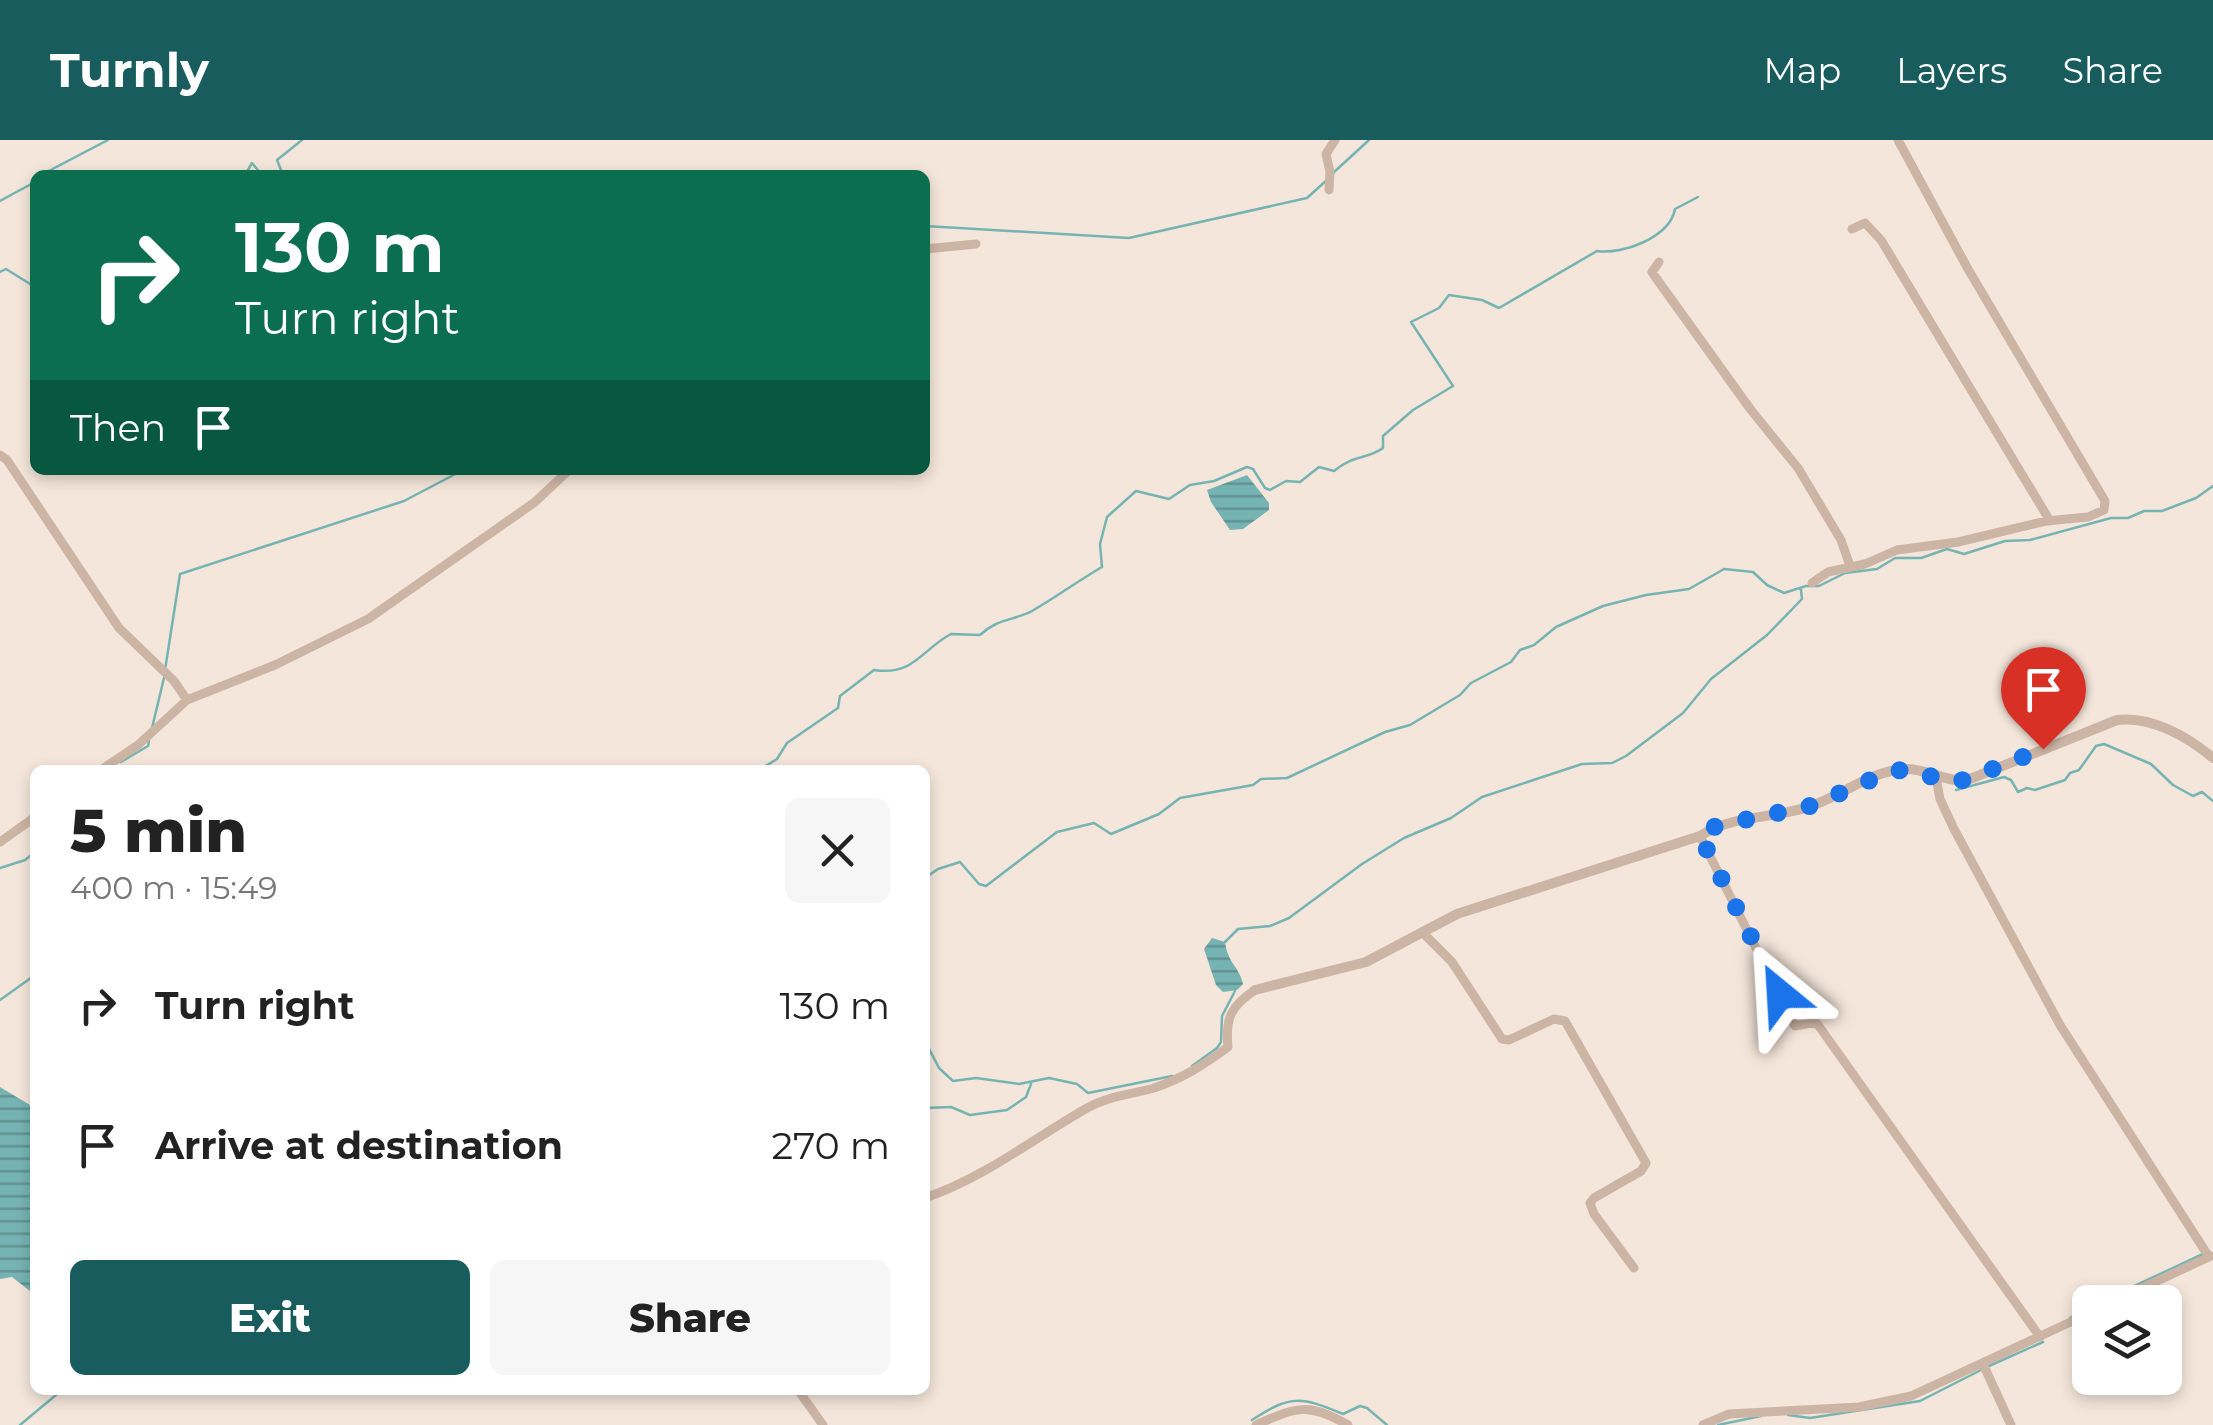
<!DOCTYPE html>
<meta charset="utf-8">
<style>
:root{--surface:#fff;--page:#f6f6f6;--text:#222;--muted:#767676;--accent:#185c5e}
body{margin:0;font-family:Montserrat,sans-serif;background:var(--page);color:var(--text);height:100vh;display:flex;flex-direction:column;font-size:38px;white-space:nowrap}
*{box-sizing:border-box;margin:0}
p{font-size:32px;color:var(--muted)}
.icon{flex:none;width:55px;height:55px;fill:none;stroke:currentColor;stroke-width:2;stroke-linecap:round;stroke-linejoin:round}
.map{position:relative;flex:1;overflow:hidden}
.drawer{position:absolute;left:30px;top:625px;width:900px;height:630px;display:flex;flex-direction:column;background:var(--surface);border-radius:15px;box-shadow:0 5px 15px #0003}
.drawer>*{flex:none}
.top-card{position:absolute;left:30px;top:30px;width:900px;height:305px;border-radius:15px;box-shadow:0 5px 15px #0003;background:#0b6e4f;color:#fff;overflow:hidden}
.buttons{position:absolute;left:2072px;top:1145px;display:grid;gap:20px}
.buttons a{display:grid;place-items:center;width:110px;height:110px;border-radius:15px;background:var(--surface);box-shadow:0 5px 15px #0003;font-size:50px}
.pin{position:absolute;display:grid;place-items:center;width:85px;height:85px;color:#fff;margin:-102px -42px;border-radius:50% 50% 50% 0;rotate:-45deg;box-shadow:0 0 10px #0007}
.pin .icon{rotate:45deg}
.me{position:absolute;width:110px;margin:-55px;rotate:333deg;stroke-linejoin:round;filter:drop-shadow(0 0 8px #0008)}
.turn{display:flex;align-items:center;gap:35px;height:210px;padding:0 40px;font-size:45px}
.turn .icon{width:130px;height:130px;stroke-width:2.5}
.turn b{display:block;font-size:70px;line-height:85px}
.then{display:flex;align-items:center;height:95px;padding:0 40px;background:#0003;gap:20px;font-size:38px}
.round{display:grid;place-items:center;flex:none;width:105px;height:105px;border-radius:15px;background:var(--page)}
.head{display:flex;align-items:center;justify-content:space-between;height:170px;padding:0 40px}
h1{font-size:60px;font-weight:800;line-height:75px}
.button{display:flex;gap:20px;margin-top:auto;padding:20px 40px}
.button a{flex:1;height:115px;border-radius:15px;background:var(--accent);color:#fff;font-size:40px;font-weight:800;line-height:115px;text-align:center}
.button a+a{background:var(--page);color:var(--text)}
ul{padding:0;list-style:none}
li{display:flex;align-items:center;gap:30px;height:140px;padding:0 40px}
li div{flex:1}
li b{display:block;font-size:38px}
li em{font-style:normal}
header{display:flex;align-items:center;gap:60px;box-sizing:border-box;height:140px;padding:0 50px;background:var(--accent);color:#fff}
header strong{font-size:48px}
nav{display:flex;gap:55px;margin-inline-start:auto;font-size:35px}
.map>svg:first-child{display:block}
.water{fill:url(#water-rules)}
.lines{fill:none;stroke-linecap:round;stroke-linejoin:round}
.stream{stroke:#76b4b3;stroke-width:2.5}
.minor{stroke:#cdb5a5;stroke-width:9}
.tertiary{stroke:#cdb5a5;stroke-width:10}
.route{stroke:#1a73e8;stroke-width:18;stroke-dasharray:0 32.4}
</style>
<header>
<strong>Turnly</strong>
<nav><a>Map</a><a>Layers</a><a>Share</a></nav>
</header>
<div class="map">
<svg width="2213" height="1285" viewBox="0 0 2213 1285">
<defs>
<pattern id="water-rules" width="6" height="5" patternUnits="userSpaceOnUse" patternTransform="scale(2.5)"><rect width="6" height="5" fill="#76b4b3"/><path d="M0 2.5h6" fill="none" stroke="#629392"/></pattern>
</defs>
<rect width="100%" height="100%" fill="#f4e6da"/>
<path class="water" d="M 1247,335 L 1269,363 L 1269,370 L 1243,389 L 1230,390 L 1211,362 L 1207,350 Z
M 1212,798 L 1225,802 C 1228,824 1239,826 1243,844 L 1237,850 L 1223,852 L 1216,845 L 1204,809 Z
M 0,947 L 35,968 L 35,1155 L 12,1137 L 0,1139 Z"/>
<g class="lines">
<path class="stream" d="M 1333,33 L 1369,0
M 41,35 L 108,0
M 245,35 L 252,23 L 262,35
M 283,35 L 277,20 L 302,0
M 0,61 L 35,42
M 925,86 L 1129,98 L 1307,58 L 1328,39
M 0,132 L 6,129 L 35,147
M 165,530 L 180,434 L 404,361 L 463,330
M 152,588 L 164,538
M 121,622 L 148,606 L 149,601
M 759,630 L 777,619 L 787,603 L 838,568 L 840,556 L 874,530 C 914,536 921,510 951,494 L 980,495 C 998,478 1013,481 1032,471 C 1056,457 1078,441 1102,427 L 1100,404 L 1107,377 L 1136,351 L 1169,359 L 1190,345 L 1214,341 L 1247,327 L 1253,329 L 1265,348 L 1270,350 L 1286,341 L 1300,342 L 1319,327 L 1334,331 C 1354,314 1366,320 1383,308 L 1383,296 L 1413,270 L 1453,246 L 1411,182 L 1439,168 L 1449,155 L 1482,160 L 1499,168 L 1597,111 C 1623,115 1670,97 1675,69 L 1698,57
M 1956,650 L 2004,637 L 2011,640 L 2018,652 L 2027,648 L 2035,650 L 2065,640 L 2070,633 L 2079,630 L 2096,606 L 2104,604 L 2151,624 L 2173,645 L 2193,656 L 2202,652 L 2213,661
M 0,728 L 25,720 L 35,712
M 925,738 L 938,729 L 960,722 L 979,744 L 986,746 L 1057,692 L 1094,683 L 1111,694 L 1159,674 L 1180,658 L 1253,645 L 1261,639 L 1287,638 L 1385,592 L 1410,585 L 1460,555 L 1471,543 L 1511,522 L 1520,510 L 1534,505 L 1556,487 L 1603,466 L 1646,455 L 1689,449 L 1724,429 L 1753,432 L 1767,445 L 1784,453 L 1806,446 L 1819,446 L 1845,433 L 1877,429 L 1895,418 L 1921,418 L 1947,409 L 1964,414 L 2005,401 L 2030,400 L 2111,378 L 2128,378 L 2144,371 L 2162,371 L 2196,358 L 2213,346
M 1225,802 L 1238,789 L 1270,786 L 1289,778 L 1362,724 L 1404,698 L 1451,678 L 1482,657 L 1582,624 L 1612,623 L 1626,616 L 1683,573 L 1711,539 L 1767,495 L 1802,459 L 1801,450
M 0,860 L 35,835
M 925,901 L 939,928 L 953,941 L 976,938 L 1019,944 L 1049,938 L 1077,944 L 1088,953 L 1172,936
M 1192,926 L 1217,908 L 1221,902 L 1222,876 L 1235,851
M 925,968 L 951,967 L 970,975 L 1007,970 L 1026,957 L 1031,944
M 2100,1162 L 2203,1114
M 2070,1178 L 2090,1166
M 1989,1226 L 2043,1202
M 1788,1275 L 1810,1278 L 1920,1261 L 1981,1230
M 1252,1280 C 1290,1255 1301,1256 1343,1274 L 1360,1266 L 1367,1268 L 1387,1285
M 20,1285 L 62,1250
M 1718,1285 L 1761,1276"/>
<path class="minor" d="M 1329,50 L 1330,32 L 1326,14 L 1335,0
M 1852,89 L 1865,83 L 1881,100 L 2050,381
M 925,109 L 976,104
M 1659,122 L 1652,132 L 1656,138 L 1751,270 L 1798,328 L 1841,400 L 1850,426
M 0,315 L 7,320 L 119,488 L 174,541 L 187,560
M 1812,443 L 1828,432 L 1865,424 L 1897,410 L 1958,402 L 2046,381 L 2088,377 L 2104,370 L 2105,361 L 1968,129 L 1898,0
M 101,630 L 138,605 L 187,560 L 275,525 L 368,479 L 535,362 L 569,330
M 1936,638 L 1940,659 L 1954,689 L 2060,885 L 2209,1117
M 1700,696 L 1795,886 L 1816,882 L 2040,1197
M 0,702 L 35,677
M 1422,792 L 1452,822 L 1502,899 L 1509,900 L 1554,879 L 1565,881 L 1646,1023 L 1641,1031 L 1594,1058 L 1590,1063 L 1594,1074 L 1634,1128
M 925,1058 C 985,1037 1033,999 1087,968 C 1111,955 1130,955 1154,948 C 1183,938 1204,925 1228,907 C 1225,878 1231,866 1255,850
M 2112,1162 L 2211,1116
M 1983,1224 L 2011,1285
M 798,1250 L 823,1285
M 1256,1285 C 1296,1267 1308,1262 1348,1285
M 1703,1285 L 1729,1274 L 1859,1267 L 1911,1256 L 2090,1173"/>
<path class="tertiary" d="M 1255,850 L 1366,822 L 1457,774 L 1700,696 C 1734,674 1775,679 1811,666 C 1843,655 1870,631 1905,629 C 1924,628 1943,641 1965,641 L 2117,580 C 2151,576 2187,596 2213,618"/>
</g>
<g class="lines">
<path class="route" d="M 1780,854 L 1700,696 L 1716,686 L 1810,666 L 1889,632 L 1908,629 L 1945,641 L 1965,640 L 2043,609"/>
</g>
</svg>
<div class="buttons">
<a><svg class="icon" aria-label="layers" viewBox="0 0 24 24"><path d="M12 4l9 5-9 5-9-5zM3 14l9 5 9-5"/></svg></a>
</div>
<div class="pin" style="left:2043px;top:609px;background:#d93025"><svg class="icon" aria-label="arrive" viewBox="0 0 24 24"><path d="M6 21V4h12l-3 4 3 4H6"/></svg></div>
<svg class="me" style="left:1780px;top:854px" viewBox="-20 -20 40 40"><path d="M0-17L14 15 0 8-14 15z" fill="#1a73e8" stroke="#fff" stroke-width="4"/></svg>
<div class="top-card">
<div class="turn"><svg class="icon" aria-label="right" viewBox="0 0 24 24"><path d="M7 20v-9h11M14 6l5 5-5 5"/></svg><div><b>130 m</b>Turn right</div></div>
<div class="then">Then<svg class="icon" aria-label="arrive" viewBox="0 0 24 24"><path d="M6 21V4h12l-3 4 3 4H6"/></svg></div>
</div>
<section class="drawer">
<div class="head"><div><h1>5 min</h1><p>400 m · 15:49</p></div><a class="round"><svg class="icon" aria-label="close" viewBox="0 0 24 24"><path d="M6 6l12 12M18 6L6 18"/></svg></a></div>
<ul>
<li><svg class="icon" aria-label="right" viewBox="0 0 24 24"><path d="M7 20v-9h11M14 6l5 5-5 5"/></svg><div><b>Turn right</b></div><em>130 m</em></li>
<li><svg class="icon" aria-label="arrive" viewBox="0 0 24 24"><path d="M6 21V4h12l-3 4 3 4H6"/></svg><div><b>Arrive at destination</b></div><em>270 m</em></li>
</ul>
<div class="button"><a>Exit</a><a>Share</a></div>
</section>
</div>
